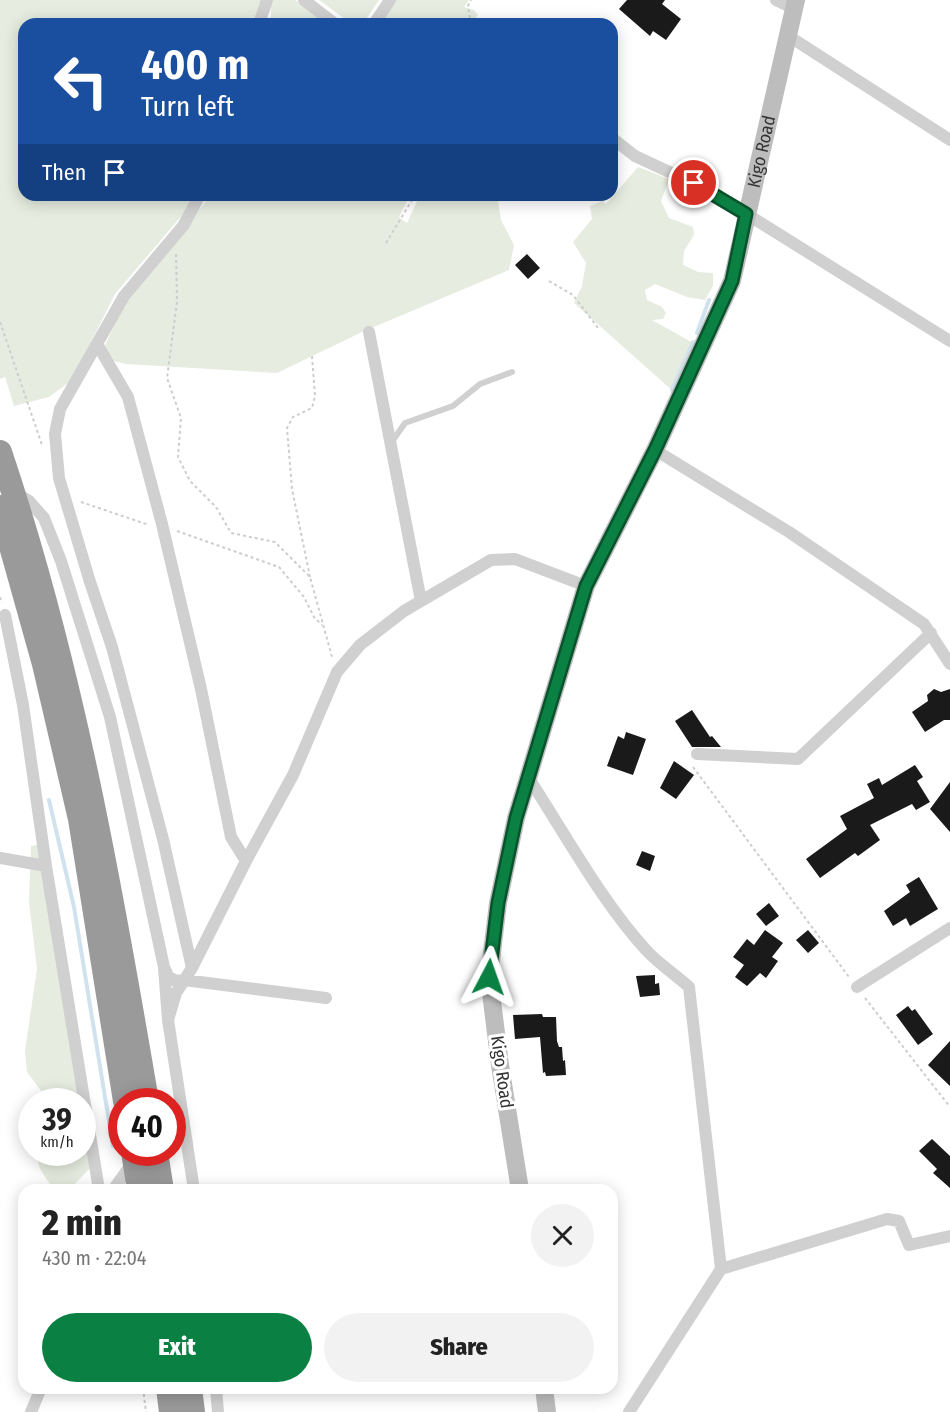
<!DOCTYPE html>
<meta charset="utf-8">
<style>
:root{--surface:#fff;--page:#f2f2f2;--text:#222;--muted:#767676;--accent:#0b8043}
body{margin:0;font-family:"Fira Sans Condensed",sans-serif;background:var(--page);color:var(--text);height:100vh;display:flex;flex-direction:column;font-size:22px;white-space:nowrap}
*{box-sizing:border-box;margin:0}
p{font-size:20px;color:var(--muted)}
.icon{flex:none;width:33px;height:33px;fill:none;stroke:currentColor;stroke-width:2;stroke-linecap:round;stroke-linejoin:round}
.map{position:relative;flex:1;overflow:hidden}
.details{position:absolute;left:18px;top:1184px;width:600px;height:210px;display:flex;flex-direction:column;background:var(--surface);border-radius:18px;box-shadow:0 3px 15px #0003}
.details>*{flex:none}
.top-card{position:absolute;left:18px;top:18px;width:600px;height:183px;border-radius:18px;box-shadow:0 3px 15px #0003;background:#1a4fa0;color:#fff;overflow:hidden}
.speed{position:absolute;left:18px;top:1088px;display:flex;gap:12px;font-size:30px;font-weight:700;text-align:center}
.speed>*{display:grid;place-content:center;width:78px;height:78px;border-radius:50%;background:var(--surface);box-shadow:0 3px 15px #0003;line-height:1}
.speed small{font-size:15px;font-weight:400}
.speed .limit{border:9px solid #d22;background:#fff;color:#111}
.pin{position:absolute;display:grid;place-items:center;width:51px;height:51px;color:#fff;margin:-26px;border:3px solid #fff;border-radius:50%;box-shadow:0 2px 6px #0007}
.me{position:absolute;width:66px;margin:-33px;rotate:4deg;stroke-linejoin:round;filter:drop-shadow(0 0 4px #0008)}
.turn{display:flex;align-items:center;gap:21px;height:126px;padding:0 24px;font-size:27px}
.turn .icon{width:78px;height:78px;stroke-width:2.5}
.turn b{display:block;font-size:42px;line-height:51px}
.then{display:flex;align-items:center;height:57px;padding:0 24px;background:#0003;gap:12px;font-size:22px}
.round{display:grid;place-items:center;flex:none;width:63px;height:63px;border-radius:32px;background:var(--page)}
.head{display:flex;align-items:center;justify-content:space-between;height:102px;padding:0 24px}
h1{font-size:36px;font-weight:800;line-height:45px}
.action{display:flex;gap:12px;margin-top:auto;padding:12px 24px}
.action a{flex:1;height:69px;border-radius:36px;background:var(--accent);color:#fff;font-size:24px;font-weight:800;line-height:69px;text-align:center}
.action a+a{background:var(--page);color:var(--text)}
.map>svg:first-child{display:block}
.green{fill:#e6ecdf}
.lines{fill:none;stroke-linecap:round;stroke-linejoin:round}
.stream{stroke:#cfe2ee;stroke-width:4}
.building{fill:#1a1a1a}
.path{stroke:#cdcdcd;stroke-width:2;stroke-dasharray:3 3;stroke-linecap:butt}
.lane{stroke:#d0d0d0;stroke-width:6}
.street{stroke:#d0d0d0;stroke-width:12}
.secondary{stroke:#bdbdbd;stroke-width:18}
.highway{stroke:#9a9a9a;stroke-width:24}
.route-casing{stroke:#07532c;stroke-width:15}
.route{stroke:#0b8043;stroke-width:10}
.labels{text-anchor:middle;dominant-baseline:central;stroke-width:6;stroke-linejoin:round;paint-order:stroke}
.street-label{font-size:18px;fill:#333;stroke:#fff}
</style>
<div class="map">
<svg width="950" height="1412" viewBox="0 0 950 1412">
<rect width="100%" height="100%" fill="#fff"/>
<path class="green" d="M 0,0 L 261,0 L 254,24 L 24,24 L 24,195 L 195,195 L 195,200 L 115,294 L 72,380 L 49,397 L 14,406 L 5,377 L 0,379 Z
M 271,0 L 295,0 L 328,24 L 266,24 L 271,16 Z
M 319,0 L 379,0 L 364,22 L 352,24 Z
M 396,0 L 469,0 L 464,7 L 474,10 L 478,15 L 472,24 L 381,24 Z
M 638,167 L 669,179 L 661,201 L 669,218 L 693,227 L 694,235 L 684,251 L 683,265 L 698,272 L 713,273 L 713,286 L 705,300 L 687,297 L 655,284 L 645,290 L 647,300 L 662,307 L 666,313 L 663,319 L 652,320 L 695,344 L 674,392 L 574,303 L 582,286 L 586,263 L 573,242 L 592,219 L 590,206 L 602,201 L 606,204 Z
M 211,195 L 410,195 L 399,217 L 407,223 L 420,195 L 497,195 L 501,220 L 514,245 L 509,270 L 362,332 L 277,373 L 126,364 L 110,360 L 104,348 L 123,304 Z
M 42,844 L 58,919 L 62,969 L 92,1166 L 70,1189 L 53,1189 L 40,1169 L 36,1152 L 82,1152 L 82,1101 L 39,1101 L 42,1092 L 27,1072 L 25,1051 L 37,969 L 29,902 L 31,846 Z"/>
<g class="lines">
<path class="stream" d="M 697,333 L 709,300
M 672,390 L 693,342
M 49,800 L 74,907 L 113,1146"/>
</g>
<path class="building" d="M 627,0 L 665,0 L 662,4 L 681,19 L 666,40 L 653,31 L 650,36 L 619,9 Z
M 527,254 L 540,268 L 528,279 L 515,265 Z
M 934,689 L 941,692 L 950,689 L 950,720 L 944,720 L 925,732 L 912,712 L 928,701 L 927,695 Z
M 692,710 L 710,737 L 712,736 L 721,747 L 692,747 L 675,721 Z
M 626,732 L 646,739 L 633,775 L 607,766 L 618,736 L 624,739 Z
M 674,761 L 694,775 L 676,799 L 660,788 Z
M 915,765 L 923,777 L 917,781 L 930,802 L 916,810 L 912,804 L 870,825 L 880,840 L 858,856 L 855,853 L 820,878 L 806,859 L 847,829 L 840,816 L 874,798 L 867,784 L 879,778 L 882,785 Z
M 950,782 L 950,832 L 930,809 Z
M 642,851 L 655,856 L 650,871 L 636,865 Z
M 919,877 L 938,909 L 910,926 L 906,918 L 893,926 L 884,911 L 910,892 L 906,885 Z
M 769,903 L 779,916 L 766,926 L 756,914 Z
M 765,930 L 783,943 L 772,957 L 778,961 L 766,978 L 760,973 L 747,986 L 735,977 L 744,965 L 733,957 L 747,939 L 754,945 Z
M 808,930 L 819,943 L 808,953 L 796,940 Z
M 655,975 L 655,984 L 659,983 L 660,995 L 640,997 L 636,976 Z
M 908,1006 L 912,1011 L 915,1009 L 933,1034 L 918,1045 L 896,1015 Z
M 542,1014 L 543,1017 L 556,1017 L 557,1041 L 559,1047 L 562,1047 L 563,1061 L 565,1060 L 566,1075 L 546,1076 L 545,1072 L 543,1073 L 540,1037 L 515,1039 L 513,1015 Z
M 950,1041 L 950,1086 L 928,1065 Z
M 932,1139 L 950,1156 L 950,1188 L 933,1173 L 937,1169 L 919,1151 Z"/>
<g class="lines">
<path class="path" d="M 471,24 L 468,6 L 471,0
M 386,243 L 415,195
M 176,254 L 177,302 L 167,378 L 181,418 L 178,457 L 190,481 L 216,507 L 231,533 L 275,542 L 310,577 L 332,657
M 549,281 L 573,295 L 598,328
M 0,322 L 42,445
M 81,502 L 149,525
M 177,531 L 279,567 L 304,597 L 314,617 L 322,625
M 310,577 L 292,489 L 287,428 L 293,417 L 312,408 L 315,396 L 312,356
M 0,597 L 2,603
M 693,767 L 849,977
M 865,998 L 950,1107
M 143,1388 L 146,1412"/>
<path class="lane" d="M 391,443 L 405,423 L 453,406 L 480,384 L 512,372"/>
<path class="street" d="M 304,0 L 335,24
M 776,0 L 793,8
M 259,24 L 267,0
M 374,24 L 390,0
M 787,35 L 950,140
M 612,138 L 635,156 L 708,190 L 950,341
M 369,332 L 421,601
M 97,344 L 128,397 L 162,524 L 201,689 L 231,837 L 246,861
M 655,450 L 789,532 L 924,624 L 950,664
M 14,492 L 29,501 L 44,518 L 61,561 L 110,717 L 164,967 L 168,976 L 176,981 L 184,980 L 326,998
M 697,754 L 798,759 L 931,633
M 528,777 C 564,832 603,904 647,951 C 659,964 676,975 689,987 L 721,1269
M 0,858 L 46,866 L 23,705 L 5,615
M 46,866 L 99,1190
M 164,968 L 168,1020 L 194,1190
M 192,968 L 163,839 L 112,647 L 90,582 L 59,478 L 55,434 L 60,409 L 124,296 L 183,226 L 200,195
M 857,987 L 950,928
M 168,1020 L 176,993 L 192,968 L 246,861 L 293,775 L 337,672 L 360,645 L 404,611 L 491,560 L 515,559 L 586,586
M 113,1190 L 133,1162
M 216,1388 L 218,1412
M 31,1412 L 41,1388
M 629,1412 L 721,1269 L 887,1219 L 899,1221 L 909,1245 L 950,1236"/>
<g class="secondary">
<path id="s1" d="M 520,1190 L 500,1065 L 489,977 L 498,903 L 516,818 L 586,586 L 655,450 L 732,281 L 796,0"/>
<path d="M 544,1388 L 547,1412"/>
</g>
<path class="highway" d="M 0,452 C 71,663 110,882 147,1101
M 0,507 L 44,664 L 80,819 L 125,1101
M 133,1152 L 139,1190
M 156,1152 L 162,1190
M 168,1388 L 171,1412
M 190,1388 L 193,1412"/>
</g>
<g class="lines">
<defs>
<path id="route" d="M 489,977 L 498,903 L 516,818 L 586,586 L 655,450 L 732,281 L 746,214 L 694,183"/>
</defs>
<use href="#route" class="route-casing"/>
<use href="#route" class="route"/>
</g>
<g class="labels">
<g class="street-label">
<text stroke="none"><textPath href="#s1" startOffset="1090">Kigo Road</textPath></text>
<text transform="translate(502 1072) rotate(82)">Kigo Road</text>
</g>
</g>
</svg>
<div class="speed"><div>39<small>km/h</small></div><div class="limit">40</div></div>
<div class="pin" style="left:694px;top:183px;background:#d93025"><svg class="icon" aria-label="arrive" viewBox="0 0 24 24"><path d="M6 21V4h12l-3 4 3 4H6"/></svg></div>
<svg class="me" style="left:489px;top:977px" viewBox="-20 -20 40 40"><path d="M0-17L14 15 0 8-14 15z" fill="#0b8043" stroke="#fff" stroke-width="4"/></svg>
<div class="top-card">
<div class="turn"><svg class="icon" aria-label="left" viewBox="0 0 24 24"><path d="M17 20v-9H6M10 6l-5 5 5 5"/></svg><div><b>400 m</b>Turn left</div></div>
<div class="then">Then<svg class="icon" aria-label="arrive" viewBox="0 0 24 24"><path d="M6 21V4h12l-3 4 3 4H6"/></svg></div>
</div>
<section class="details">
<div class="head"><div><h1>2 min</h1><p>430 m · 22:04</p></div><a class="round"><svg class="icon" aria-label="close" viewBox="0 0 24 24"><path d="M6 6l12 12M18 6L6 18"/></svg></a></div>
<div class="action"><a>Exit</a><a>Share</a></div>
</section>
</div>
